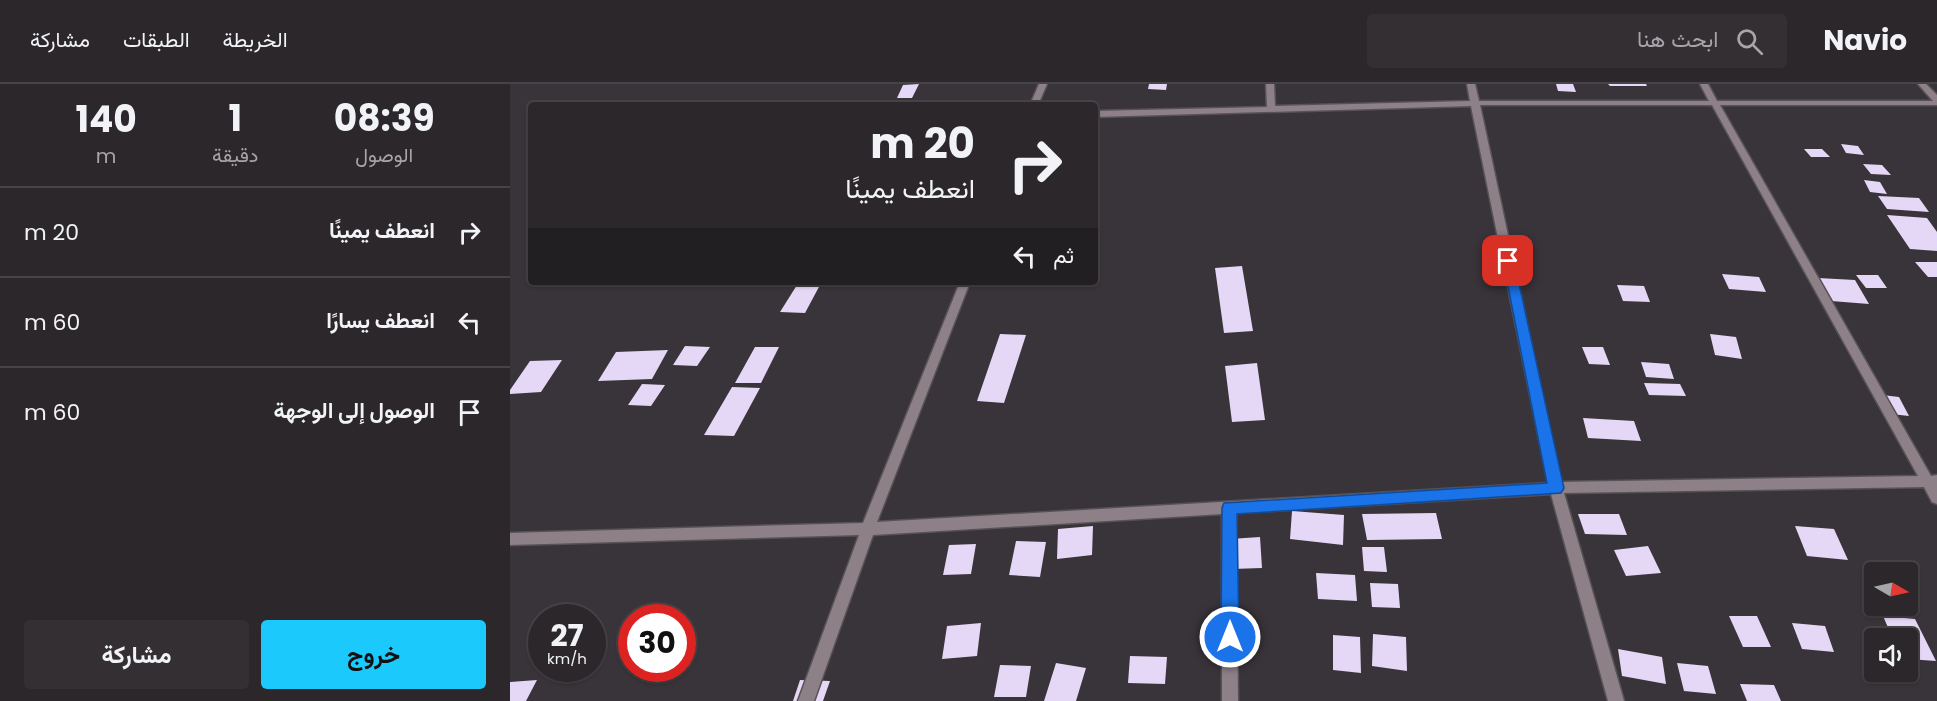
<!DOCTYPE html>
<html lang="ar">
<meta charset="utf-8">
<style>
:root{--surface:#2b272b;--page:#332f33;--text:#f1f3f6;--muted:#a6a5a9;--line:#474447;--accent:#1bc9fc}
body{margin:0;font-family:Poppins,Vazirmatn,sans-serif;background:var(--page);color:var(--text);direction:rtl;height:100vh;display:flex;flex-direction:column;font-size:22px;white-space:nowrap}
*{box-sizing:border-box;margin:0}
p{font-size:20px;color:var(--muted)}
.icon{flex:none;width:33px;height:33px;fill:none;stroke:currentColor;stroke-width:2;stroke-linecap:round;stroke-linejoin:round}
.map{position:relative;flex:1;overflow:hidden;direction:ltr}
.side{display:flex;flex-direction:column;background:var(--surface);width:510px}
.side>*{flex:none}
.guide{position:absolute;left:18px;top:18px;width:570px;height:183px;border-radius:6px;box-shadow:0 2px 4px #0004,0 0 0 2px var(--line);direction:rtl;background:#2b272b;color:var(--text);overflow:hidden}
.needle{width:39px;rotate:99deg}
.tools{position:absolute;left:1354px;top:478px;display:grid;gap:12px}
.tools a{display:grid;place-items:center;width:54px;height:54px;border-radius:6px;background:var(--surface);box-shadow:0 2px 4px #0004,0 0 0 2px var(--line);font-size:30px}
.speed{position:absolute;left:18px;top:520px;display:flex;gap:12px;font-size:30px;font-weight:700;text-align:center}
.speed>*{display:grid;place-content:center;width:78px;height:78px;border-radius:50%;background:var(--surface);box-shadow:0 2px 4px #0004,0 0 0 2px var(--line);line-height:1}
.speed small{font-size:15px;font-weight:400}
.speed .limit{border:9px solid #d22;background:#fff;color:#111}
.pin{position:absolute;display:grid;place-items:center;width:51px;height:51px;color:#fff;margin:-26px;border-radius:12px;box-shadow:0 3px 9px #0006}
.me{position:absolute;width:66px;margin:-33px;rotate:0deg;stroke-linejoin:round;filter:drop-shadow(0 0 4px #0008)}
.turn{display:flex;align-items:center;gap:21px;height:126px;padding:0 24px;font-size:27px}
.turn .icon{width:78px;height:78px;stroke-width:2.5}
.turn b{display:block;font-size:42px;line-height:51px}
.then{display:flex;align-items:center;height:57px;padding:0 24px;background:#0003;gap:12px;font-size:22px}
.eta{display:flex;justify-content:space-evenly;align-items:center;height:102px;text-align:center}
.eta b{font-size:36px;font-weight:700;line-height:42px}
.action{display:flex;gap:12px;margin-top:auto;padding:12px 24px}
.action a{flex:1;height:69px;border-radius:6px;background:var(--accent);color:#111;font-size:24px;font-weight:700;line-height:69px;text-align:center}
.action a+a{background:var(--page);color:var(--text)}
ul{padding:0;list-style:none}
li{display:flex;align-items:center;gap:18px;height:90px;padding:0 24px;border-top:2px solid var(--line)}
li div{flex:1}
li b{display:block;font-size:22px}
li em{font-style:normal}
header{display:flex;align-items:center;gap:36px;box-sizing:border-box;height:84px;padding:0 30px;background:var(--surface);border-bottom:2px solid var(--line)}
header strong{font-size:28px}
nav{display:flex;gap:33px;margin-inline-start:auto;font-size:21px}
.search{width:420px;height:54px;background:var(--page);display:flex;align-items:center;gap:15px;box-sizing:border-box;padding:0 21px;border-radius:6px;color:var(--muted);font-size:22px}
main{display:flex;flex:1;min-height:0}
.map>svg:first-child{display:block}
.building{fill:#e5d8f7}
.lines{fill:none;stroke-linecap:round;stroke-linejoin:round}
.minor-casing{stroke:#575257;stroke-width:3}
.minor{fill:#8d8087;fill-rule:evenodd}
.route{fill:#1a73e8;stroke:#114b97;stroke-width:1.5}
</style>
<header>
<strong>Navio</strong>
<div class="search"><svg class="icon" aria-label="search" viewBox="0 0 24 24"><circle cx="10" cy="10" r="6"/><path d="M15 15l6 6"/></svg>ابحث هنا</div>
<nav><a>الخريطة</a><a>الطبقات</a><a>مشاركة</a></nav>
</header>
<main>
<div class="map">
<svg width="1427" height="617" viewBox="0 0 1427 617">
<rect width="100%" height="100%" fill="#393439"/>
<path class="building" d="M 409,0 L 402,14 L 387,14 L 393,1 Z
M 639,0 L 657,0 L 656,6 L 638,5 Z
M 1046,0 L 1063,0 L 1066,8 L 1048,7 Z
M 1098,0 L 1136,0 L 1137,2 L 1100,2 Z
M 1331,60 L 1348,62 L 1354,71 L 1336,69 Z
M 1294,65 L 1312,65 L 1320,73 L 1301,73 Z
M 1353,80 L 1372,81 L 1381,91 L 1361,90 Z
M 1354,96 L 1370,98 L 1377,110 L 1360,108 Z
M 1368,112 L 1409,114 L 1419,128 L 1377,125 Z
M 1377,131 L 1417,134 L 1427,148 L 1427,167 L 1400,165 Z
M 1405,178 L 1427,178 L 1427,193 L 1418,193 Z
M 732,182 L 743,247 L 714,249 L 705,184 Z
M 1212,190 L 1249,193 L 1256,208 L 1219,205 Z
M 1346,191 L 1368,191 L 1377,204 L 1356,204 Z
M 1308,194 L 1345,196 L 1359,220 L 1321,217 Z
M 287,201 L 310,201 L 295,229 L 270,228 Z
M 1107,201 L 1134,202 L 1140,218 L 1113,217 Z
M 490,250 L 516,251 L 494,319 L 467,317 Z
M 1200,250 L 1226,253 L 1232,275 L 1205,271 Z
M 175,262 L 200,263 L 187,282 L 163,281 Z
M 245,263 L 269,263 L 251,299 L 225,299 Z
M 1072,263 L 1093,263 L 1100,281 L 1079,280 Z
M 158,266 L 142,295 L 88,297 L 106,268 Z
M 52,276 L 31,308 L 0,310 L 0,306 L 20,277 Z
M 1131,278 L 1159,280 L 1164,295 L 1136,293 Z
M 747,279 L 755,336 L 722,338 L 715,282 Z
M 1134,299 L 1170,300 L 1176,312 L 1139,311 Z
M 132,300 L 155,301 L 141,322 L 118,321 Z
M 222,303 L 250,304 L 224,352 L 194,351 Z
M 1364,310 L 1389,313 L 1399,332 L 1372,329 Z
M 1073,334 L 1124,337 L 1131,357 L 1078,354 Z
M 782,427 L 834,431 L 833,461 L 780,455 Z
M 926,429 L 932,455 L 857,456 L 852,430 Z
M 1068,430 L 1109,430 L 1117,451 L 1075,450 Z
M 583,442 L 582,471 L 547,475 L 548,445 Z
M 1285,442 L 1324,445 L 1338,476 L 1297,472 Z
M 750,453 L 752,484 L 722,485 L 720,455 Z
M 506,457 L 536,458 L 530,493 L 499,491 Z
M 466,460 L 461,490 L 433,491 L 439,461 Z
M 1138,462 L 1151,489 L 1116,492 L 1104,466 Z
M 852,463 L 874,463 L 877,488 L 854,487 Z
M 806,489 L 845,491 L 847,517 L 808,515 Z
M 860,499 L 888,500 L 890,524 L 862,523 Z
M 1219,532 L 1247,532 L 1261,563 L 1233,563 Z
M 1373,532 L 1405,535 L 1426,577 L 1398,575 L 1398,555 L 1383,555 Z
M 471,539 L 467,572 L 432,575 L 437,542 Z
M 1282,539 L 1315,542 L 1324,568 L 1292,565 Z
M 863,550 L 896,553 L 897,587 L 862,582 Z
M 823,551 L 850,553 L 851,589 L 823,586 Z
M 1108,565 L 1152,573 L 1156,600 L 1112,592 Z
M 620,572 L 657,573 L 655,600 L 618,599 Z
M 546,579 L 576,584 L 566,617 L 534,617 Z
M 1167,579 L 1198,582 L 1206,610 L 1174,607 Z
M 490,581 L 521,582 L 516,613 L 484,613 Z
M 27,596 L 16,617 L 0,617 L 0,598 Z
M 290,596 L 320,597 L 313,617 L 283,617 Z
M 1230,600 L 1264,601 L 1271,617 L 1237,617 Z"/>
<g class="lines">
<defs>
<path id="minor" d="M 529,0 L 537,0 L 528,21 L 520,21 Z
M 756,0 L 764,0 L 765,22 L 960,17 L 957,0 L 965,0 L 969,17 L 1199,17 L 1190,0 L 1198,0 L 1207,17 L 1423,17 L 1408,0 L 1416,0 L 1427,11 L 1427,21 L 1210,21 L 1421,392 L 1427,391 L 1427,420 L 1422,418 L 1414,403 L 1054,409 L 1114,617 L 1098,617 L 1041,410 L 726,429 L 728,617 L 712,617 L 712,430 L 363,451 L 304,617 L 288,617 L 349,451 L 0,461 L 0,449 L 353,439 L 450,198 L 460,198 L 367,438 L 1038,399 L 961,22 L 585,33 L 585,27 L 757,23 ZM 970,21 L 1202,21 L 1408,392 L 1051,398 Z"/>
</defs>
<use href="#minor" class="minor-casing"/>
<use href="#minor" class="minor"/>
</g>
<path class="route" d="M 998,174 L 1004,177 L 1054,404 L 1051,409 L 727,430 L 729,553 L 726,558 L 720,561 L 714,558 L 711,553 L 712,424 L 714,419 L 1037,399 L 993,177 Z"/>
</svg>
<div class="tools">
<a><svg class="needle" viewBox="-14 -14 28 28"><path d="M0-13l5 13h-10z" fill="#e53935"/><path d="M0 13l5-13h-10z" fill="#a6a5a9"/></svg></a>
<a><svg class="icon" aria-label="sound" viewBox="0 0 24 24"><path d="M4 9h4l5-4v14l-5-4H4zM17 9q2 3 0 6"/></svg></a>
</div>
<div class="speed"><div>27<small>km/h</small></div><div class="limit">30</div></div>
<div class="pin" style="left:998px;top:177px;background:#d93025"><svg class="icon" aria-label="arrive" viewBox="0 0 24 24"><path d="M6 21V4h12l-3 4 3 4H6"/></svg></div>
<svg class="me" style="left:720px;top:553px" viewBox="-20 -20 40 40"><circle r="17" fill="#1a73e8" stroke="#fff" stroke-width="3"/><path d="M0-11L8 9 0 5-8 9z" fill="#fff"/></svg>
<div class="guide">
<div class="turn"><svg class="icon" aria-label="right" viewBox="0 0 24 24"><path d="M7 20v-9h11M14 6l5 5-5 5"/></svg><div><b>20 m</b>انعطف يمينًا</div></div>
<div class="then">ثم<svg class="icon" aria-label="left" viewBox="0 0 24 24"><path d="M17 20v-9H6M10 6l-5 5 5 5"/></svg></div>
</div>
</div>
<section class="side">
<div class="eta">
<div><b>08:39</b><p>الوصول</p></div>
<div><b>1</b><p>دقيقة</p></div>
<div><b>140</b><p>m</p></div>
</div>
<ul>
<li><svg class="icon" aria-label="right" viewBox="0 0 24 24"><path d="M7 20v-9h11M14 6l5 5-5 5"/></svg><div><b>انعطف يمينًا</b></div><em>20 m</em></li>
<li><svg class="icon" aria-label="left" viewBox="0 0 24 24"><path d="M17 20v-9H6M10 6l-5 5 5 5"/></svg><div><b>انعطف يسارًا</b></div><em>60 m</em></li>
<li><svg class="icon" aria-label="arrive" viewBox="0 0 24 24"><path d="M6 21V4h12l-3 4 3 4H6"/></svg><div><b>الوصول إلى الوجهة</b></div><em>60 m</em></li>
</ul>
<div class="action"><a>خروج</a><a>مشاركة</a></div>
</section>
</main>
